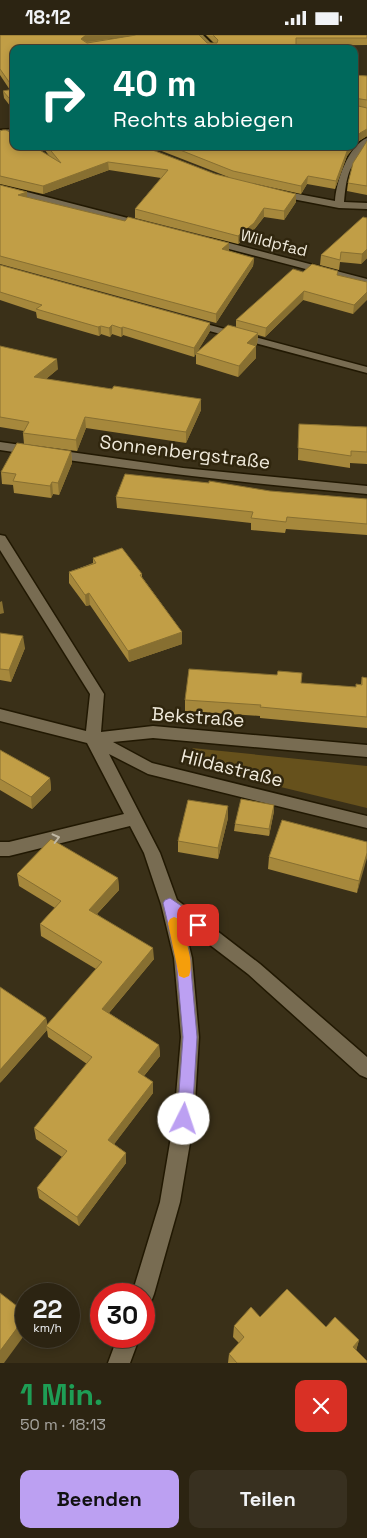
<!DOCTYPE html>
<html lang="de">
<meta charset="utf-8">
<style>
:root{--surface:#2c2412;--page:#383020;--text:#f1f3f6;--muted:#a6a49f;--line:#484132;--accent:#bca0f2}
body{margin:0;font-family:"Space Grotesk",sans-serif;background:var(--page);color:var(--text);height:100vh;display:flex;flex-direction:column;font-size:19px;white-space:nowrap}
*{box-sizing:border-box;margin:0}
p{font-size:16px;color:var(--muted)}
.icon{flex:none;width:28px;height:28px;fill:none;stroke:currentColor;stroke-width:2;stroke-linecap:round;stroke-linejoin:round}
.map{position:relative;height:1328px;overflow:hidden}
.panel{display:flex;flex-direction:column;background:var(--surface);flex:1}
.panel>*{flex:none}
.guide{position:absolute;left:10px;top:10px;width:348px;height:105px;border-radius:10px;box-shadow:0 2px 8px #0003,0 0 0 1px var(--line);background:#00695c;color:#fff;overflow:hidden}
.speed{position:absolute;left:15px;top:1248px;display:flex;gap:10px;font-size:25px;font-weight:700;text-align:center}
.speed>*{display:grid;place-content:center;width:65px;height:65px;border-radius:50%;background:var(--surface);box-shadow:0 2px 8px #0003,0 0 0 1px var(--line);line-height:1}
.speed small{font-size:12px;font-weight:400}
.speed .limit{border:8px solid #d22;background:#fff;color:#111}
.pin{position:absolute;display:grid;place-items:center;width:42px;height:42px;color:#fff;margin:-21px;border-radius:10px;box-shadow:0 2px 8px #0006}
.me{position:absolute;width:55px;margin:-28px;rotate:4deg;stroke-linejoin:round;filter:drop-shadow(0 0 4px #0008)}
.turn{display:flex;align-items:center;gap:18px;height:105px;padding:0 20px;font-size:22px}
.turn .icon{width:65px;height:65px;stroke-width:2.5}
.turn b{display:block;font-size:35px;line-height:42px}
.round{display:grid;place-items:center;flex:none;width:52px;height:52px;border-radius:10px;background:var(--page)}
.summary{display:flex;align-items:center;justify-content:space-between;height:85px;padding:0 20px}
h1{font-size:30px;font-weight:700;line-height:38px;color:#1e9e55}
.primary-button{display:flex;gap:10px;margin-top:auto;padding:10px 20px}
.primary-button a{flex:1;height:58px;border-radius:10px;background:var(--accent);color:#111;font-size:20px;font-weight:700;line-height:58px;text-align:center}
.primary-button a+a{background:var(--page);color:var(--text)}
.status{display:flex;justify-content:space-between;align-items:center;height:35px;padding:0 25px;background:var(--surface);direction:ltr}
.status svg{height:14px;fill:currentColor}
.map>svg:first-child{display:block}
.green{fill:#66511c}
.lines{fill:none;stroke-linecap:round;stroke-linejoin:round}
.street-casing{stroke:#211802;stroke-width:3}
.secondary-casing{stroke:#211802;stroke-width:3}
.street{fill:#786c52;fill-rule:evenodd}
.secondary{fill:#937c3d;fill-rule:evenodd}
.wall{fill:#a6883c}
.shaded-wall{fill:#876f31}
.building{fill:#c19e46;stroke:#876f31}
.oneway{stroke:#c0b8a4}
.route{fill:#bca0f2;stroke:#7a689d}
.slow{fill:#f59e0b}
.labels{text-anchor:middle;dominant-baseline:central;stroke-width:5;stroke-linejoin:round;paint-order:stroke}
.far-street-label{font-size:16px;fill:#f0eadb;stroke:#30260e}
.street-label{font-size:19px;fill:#f0eadb;stroke:#30260e}
</style>
<div class="status"><b>18:12</b><svg viewBox="0 0 49 12"><path d="M0 12V9h3v3zM5 12V6h3v6zM10 12V3h3v9zM15 12V0h3v12zM26 1h20v11H26zM47 4h2v5h-2z"/></svg></div>
<div class="map">
<svg width="367" height="1328" viewBox="0 0 367 1328">
<rect width="100%" height="100%" fill="#3a3018"/>
<path class="green" d="M 192,713 L 367,731 L 367,773 L 219,737 Z"/>
<g class="lines">
<defs>
<path id="street" d="M 14,94 L 14,100 L 0,101 L 0,95 Z
M 367,103 C 367,117 356,123 350,135 C 346,145 345,156 344,167 L 367,168 L 367,174 L 339,173 L 277,161 L 272,158 L 277,155 L 335,166 C 336,147 348,111 367,103 Z
M 0,150 L 147,188 L 149,190 L 144,193 L 0,156 Z
M 210,203 L 367,244 L 367,250 L 206,208 L 206,204 Z
M 191,285 L 367,332 L 367,338 L 187,290 L 186,288 Z
M 0,407 L 183,433 L 367,451 L 367,459 C 244,448 122,434 0,415 Z
M 0,500 L 5,501 L 104,659 L 101,697 L 153,691 L 367,710 L 367,722 L 153,703 L 113,707 L 152,728 L 367,781 L 367,793 L 148,739 L 109,719 L 160,818 L 177,865 L 260,929 L 367,1022 L 367,1043 L 360,1040 L 248,939 L 184,890 L 192,923 L 199,1002 L 194,1084 L 180,1167 L 154,1259 L 151,1267 L 144,1269 L 144,1259 L 132,1259 L 160,1167 L 174,1084 L 181,1002 L 174,923 L 161,869 L 144,818 L 130,791 L 9,821 L 0,821 L 0,807 L 9,807 L 124,779 L 87,708 L 0,686 L 0,674 L 86,696 L 90,659 L 0,515 Z
M 118,1301 L 140,1301 L 130,1328 L 108,1328 Z"/>
<path id="secondary" d="M 195,0 L 203,0 L 217,14 L 208,14 Z"/>
</defs>
<use href="#street" class="street-casing"/>
<use href="#secondary" class="secondary-casing"/>
<use href="#street" class="street"/>
<use href="#secondary" class="secondary"/>
</g>
<path class="wall" d="M 0,0 L 214,8 L 206,0 L 367,0 L 367,10 L 14,14 L 14,76 L 4,63 L 3,56 L 10,55 L 0,40 Z
M 354,40 L 367,41 L 367,73 L 357,71 L 367,73 L 367,101 L 359,106 L 347,121 L 335,154 L 307,149 L 301,159 L 252,148 L 296,167 L 284,185 L 264,182 L 253,196 L 238,209 L 135,183 L 135,174 L 161,143 L 109,135 L 43,159 L 0,149 L 0,96 L 50,122 L 42,111 L 142,111 L 215,139 L 231,143 L 154,113 L 143,111 L 354,111 Z
M 367,106 L 367,160 L 347,156 L 348,148 Z
M 0,150 L 27,162 L 125,186 L 229,208 L 229,216 L 254,223 L 253,231 L 216,288 L 0,229 Z
M 367,183 L 367,223 L 361,229 L 340,227 L 339,235 L 320,230 L 321,220 Z
M 0,230 L 210,296 L 194,322 L 123,300 L 121,302 L 112,299 L 110,302 L 101,299 L 99,301 L 37,283 L 36,277 L 0,265 Z
M 303,237 L 338,240 L 367,247 L 353,279 L 303,265 L 265,302 L 258,300 L 257,309 L 256,311 L 256,323 L 238,342 L 196,329 L 196,318 L 236,292 L 236,285 Z
M 0,311 L 58,334 L 46,344 L 112,354 L 201,364 L 201,375 L 186,408 L 86,393 L 77,416 L 24,409 L 23,398 L 24,396 L 0,392 Z
M 299,389 L 367,392 L 367,429 L 350,428 L 350,433 L 298,425 Z
M 71,416 L 72,428 L 59,460 L 53,459 L 51,463 L 14,458 L 13,450 L 2,449 L 1,437 Z
M 270,456 L 367,464 L 367,500 L 286,494 L 285,498 L 251,495 L 251,488 L 117,473 L 116,462 Z
M 93,523 L 142,539 L 142,542 L 182,597 L 182,609 L 129,627 L 90,570 L 86,571 L 69,548 L 69,537 L 93,528 Z
M 0,598 L 25,613 L 11,647 L 0,645 Z
M 362,642 L 367,643 L 367,693 L 260,683 L 260,681 L 185,676 L 185,665 L 301,648 L 355,652 L 361,649 Z
M 0,715 L 50,743 L 51,755 L 32,774 L 0,755 Z
M 274,776 L 269,801 L 234,796 L 235,789 Z
M 228,783 L 218,824 L 178,817 L 178,806 Z
M 367,807 L 357,858 L 268,834 L 269,822 Z
M 17,839 L 118,843 L 119,855 L 97,879 L 154,924 L 109,978 L 159,1010 L 160,1021 L 144,1041 L 153,1058 L 114,1109 L 126,1118 L 126,1128 L 79,1191 L 39,1163 L 37,1153 L 62,1122 L 36,1104 L 34,1093 L 87,1029 L 48,1002 L 47,995 L 0,1048 L 46,983 L 47,990 L 96,934 L 41,901 L 40,889 L 55,873 L 19,851 Z
M 260,1282 L 326,1292 L 359,1305 L 356,1315 L 367,1328 L 228,1328 L 229,1319 L 239,1308 L 233,1302 L 234,1291 Z"/>
<path class="shaded-wall" d="M 86,0 L 139,0 L 87,7 L 81,4 Z
M 367,94 L 367,101 L 359,106 L 347,121 L 335,154 L 336,146 L 348,113 L 349,111 L 354,111 L 354,105 L 360,98 Z
M 108,127 L 109,135 L 43,159 L 43,151 Z
M 308,141 L 307,149 L 301,159 L 301,151 Z
M 27,157 L 27,165 L 18,160 Z
M 296,159 L 296,167 L 284,185 L 284,176 Z
M 264,173 L 264,182 L 253,196 L 238,209 L 238,201 Z
M 229,208 L 229,217 L 222,214 Z
M 367,214 L 367,223 L 361,229 L 362,219 Z
M 254,223 L 253,231 L 216,288 L 216,279 Z
M 304,256 L 303,265 L 265,302 L 266,293 Z
M 367,257 L 367,265 L 353,279 L 354,270 Z
M 210,288 L 210,296 L 194,322 L 194,313 Z
M 112,290 L 112,299 L 110,302 L 109,293 Z
M 101,291 L 101,299 L 99,301 L 98,292 Z
M 123,292 L 123,300 L 121,302 L 121,293 Z
M 258,298 L 257,309 L 246,320 L 247,308 Z
M 256,311 L 256,323 L 238,342 L 239,331 Z
M 57,324 L 58,334 L 35,353 L 34,342 Z
M 201,364 L 201,375 L 186,408 L 186,397 Z
M 85,382 L 86,393 L 77,416 L 76,405 Z
M 71,416 L 72,428 L 59,460 L 58,448 Z
M 52,447 L 53,459 L 51,463 L 50,451 Z
M 89,558 L 90,570 L 86,571 L 85,560 Z
M 2,566 L 4,578 L 0,579 L 0,567 Z
M 182,597 L 182,609 L 129,627 L 128,616 Z
M 23,601 L 25,613 L 11,647 L 9,635 Z
M 50,743 L 51,755 L 32,774 L 31,762 Z
M 274,770 L 274,776 L 269,801 L 269,794 Z
M 228,771 L 228,783 L 218,824 L 218,813 Z
M 367,818 L 367,823 L 357,858 L 359,846 Z
M 118,843 L 119,855 L 90,886 L 89,875 Z
M 153,913 L 154,924 L 103,985 L 102,974 Z
M 46,983 L 48,992 L 46,991 L 47,995 L 0,1048 L 0,1035 Z
M 159,1010 L 160,1021 L 138,1048 L 138,1037 Z
M 153,1047 L 153,1058 L 109,1116 L 108,1105 Z
M 126,1118 L 126,1128 L 79,1191 L 77,1182 Z
M 26,1281 L 26,1298 L 4,1328 L 0,1328 L 0,1316 Z
M 359,1305 L 356,1316 L 353,1312 Z"/>
<path class="building" d="M 0,0 L 86,0 L 81,4 L 87,8 L 136,0 L 199,0 L 207,8 L 217,8 L 218,5 L 213,0 L 367,0 L 367,3 L 296,3 L 296,14 L 14,14 L 14,54 L 0,34 Z
M 354,40 L 367,41 L 367,65 L 354,63 Z
M 14,54 L 14,69 L 3,56 Z
M 354,70 L 367,73 L 367,94 L 360,98 L 354,105 Z
M 3,95 L 6,95 L 14,99 L 14,111 L 33,111 L 61,128 L 47,111 L 142,111 L 215,139 L 296,159 L 284,176 L 264,173 L 254,188 L 238,201 L 135,174 L 168,135 L 108,127 L 43,151 L 0,141 L 0,96 Z
M 367,106 L 367,151 L 348,148 L 353,128 Z
M 170,111 L 349,111 L 336,146 L 308,141 L 301,151 L 233,136 Z
M 0,150 L 27,157 L 18,160 L 125,186 L 128,182 L 229,208 L 222,214 L 254,223 L 216,279 L 0,221 Z
M 363,182 L 367,183 L 367,214 L 362,219 L 341,217 L 340,225 L 321,220 Z
M 312,229 L 338,236 L 337,240 L 367,247 L 367,257 L 354,270 L 304,256 L 266,293 L 236,285 L 293,234 L 303,237 Z
M 0,230 L 210,288 L 194,313 L 123,292 L 121,293 L 112,290 L 109,293 L 101,291 L 98,292 L 36,274 L 42,270 L 0,257 Z
M 228,290 L 258,298 L 247,308 L 256,311 L 239,331 L 196,318 Z
M 0,311 L 57,324 L 34,342 L 112,354 L 114,351 L 201,364 L 186,397 L 85,382 L 76,405 L 23,398 L 29,387 L 0,382 Z
M 299,389 L 367,392 L 367,417 L 351,416 L 351,421 L 298,413 Z
M 17,408 L 71,416 L 58,448 L 52,447 L 50,451 L 13,446 L 16,439 L 1,437 Z
M 125,439 L 209,448 L 209,446 L 270,456 L 367,464 L 367,489 L 287,482 L 286,487 L 251,483 L 253,477 L 116,462 Z
M 122,513 L 142,539 L 140,540 L 182,597 L 128,616 L 89,558 L 85,560 L 69,537 L 96,528 L 93,523 Z
M 0,598 L 23,601 L 9,635 L 0,634 Z
M 189,634 L 277,640 L 278,636 L 302,638 L 301,648 L 356,652 L 356,649 L 362,650 L 362,642 L 367,643 L 367,682 L 260,672 L 261,670 L 185,665 Z
M 0,715 L 50,743 L 31,762 L 0,744 Z
M 241,764 L 274,770 L 269,794 L 235,789 Z
M 188,765 L 228,771 L 218,813 L 178,806 Z
M 282,785 L 367,807 L 367,818 L 359,846 L 269,822 Z
M 51,804 L 118,843 L 89,875 L 153,913 L 102,974 L 159,1010 L 138,1037 L 153,1047 L 108,1105 L 126,1118 L 77,1182 L 37,1153 L 67,1116 L 34,1093 L 92,1022 L 46,991 L 102,927 L 40,889 L 61,866 L 17,839 Z
M 0,952 L 46,983 L 0,1035 Z
M 287,1254 L 326,1292 L 335,1282 L 359,1305 L 353,1312 L 367,1326 L 367,1328 L 237,1328 L 229,1319 L 244,1302 L 234,1291 L 251,1272 L 260,1282 Z
M 0,1258 L 26,1278 L 26,1281 L 0,1316 Z"/>
<defs><path id="oneway-chevron" d="M-2-3.5L2.5 0L-2 3.5" fill="none" stroke-width="1.6" stroke-linecap="round" stroke-linejoin="round" transform="scale(1.25)"/></defs>
<use class="oneway" href="#oneway-chevron" transform="translate(56 803) rotate(-14)"/>
<path class="route" d="M 170,863 L 203,886 L 205,890 L 203,894 L 198,896 L 180,884 L 190,923 L 197,1002 L 192,1084 L 189,1089 L 184,1091 L 179,1089 L 177,1084 L 183,1002 L 176,923 L 163,868 L 165,865 Z"/>
<path class="slow" d="M 174,882 L 179,884 L 181,888 C 184,902 195,927 189,941 L 184,943 L 179,941 L 168,888 L 170,884 Z"/>
<g class="labels">
<g class="far-street-label">
<text transform="translate(274 208) rotate(14)">Wildpfad</text>
</g>
<g class="street-label">
<text transform="translate(185 417) rotate(7)">Sonnenbergstraße</text>
<text transform="translate(198 682) rotate(4)">Bekstraße</text>
<text transform="translate(232 733) rotate(14)">Hildastraße</text>
</g>
</g>
</svg>
<div class="speed"><div>22<small>km/h</small></div><div class="limit">30</div></div>
<div class="pin" style="left:198px;top:890px;background:#d93025"><svg class="icon" aria-label="arrive" viewBox="0 0 24 24"><path d="M6 21V4h12l-3 4 3 4H6"/></svg></div>
<svg class="me" style="left:184px;top:1084px" viewBox="-20 -20 40 40"><circle r="19" fill="#fff"/><path d="M0-13L10 11 0 6-10 11z" fill="#bca0f2"/></svg>
<div class="guide">
<div class="turn"><svg class="icon" aria-label="right" viewBox="0 0 24 24"><path d="M7 20v-9h11M14 6l5 5-5 5"/></svg><div><b>40 m</b>Rechts abbiegen</div></div>
</div>
</div>
<section class="panel">
<div class="summary"><div><h1>1 Min.</h1><p>50 m · 18:13</p></div><a class="round" style="background:#d93025;color:#fff"><svg class="icon" aria-label="close" viewBox="0 0 24 24"><path d="M6 6l12 12M18 6L6 18"/></svg></a></div>
<div class="primary-button"><a>Beenden</a><a>Teilen</a></div>
</section>
